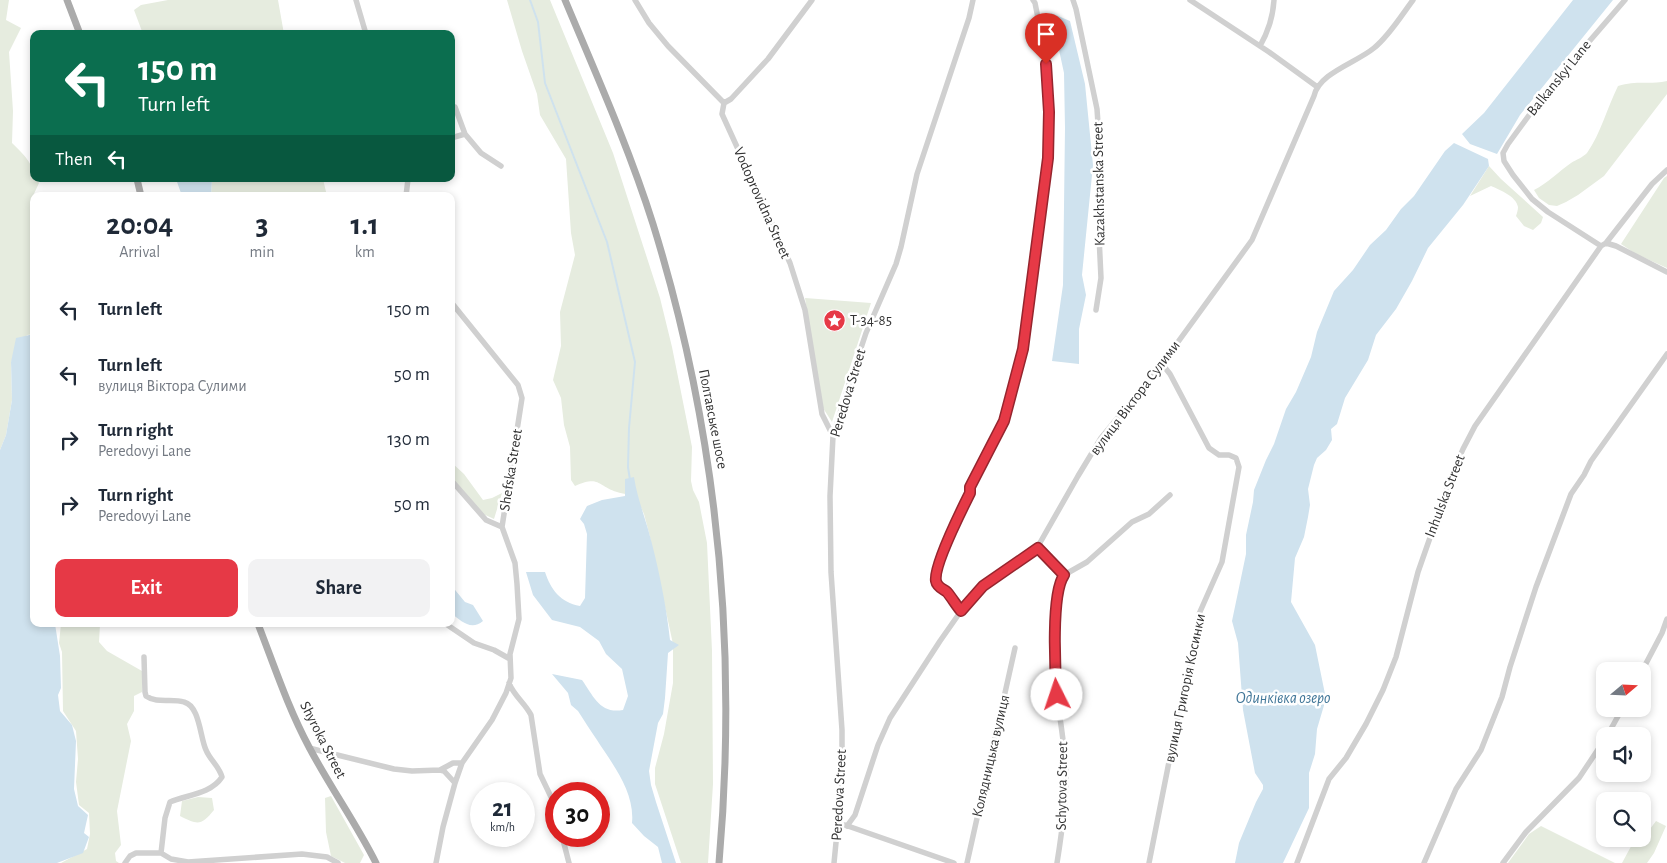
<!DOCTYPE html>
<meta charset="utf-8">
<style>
:root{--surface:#fff;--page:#f2f2f3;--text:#1f2937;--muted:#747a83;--accent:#e63946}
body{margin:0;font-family:"Alegreya Sans",sans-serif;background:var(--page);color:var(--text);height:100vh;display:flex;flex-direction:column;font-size:19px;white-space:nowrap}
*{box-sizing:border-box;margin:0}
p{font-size:16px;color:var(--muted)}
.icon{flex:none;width:28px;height:28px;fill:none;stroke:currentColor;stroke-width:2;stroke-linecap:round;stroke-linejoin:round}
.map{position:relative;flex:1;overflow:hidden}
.side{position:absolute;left:30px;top:192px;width:425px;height:435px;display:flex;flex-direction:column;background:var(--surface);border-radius:10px;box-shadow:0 2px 8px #0003}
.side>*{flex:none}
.banner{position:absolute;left:30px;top:30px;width:425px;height:152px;border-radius:10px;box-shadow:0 2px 8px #0003;background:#0b6e4f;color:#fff;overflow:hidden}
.needle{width:32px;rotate:71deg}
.controls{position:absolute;left:1596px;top:662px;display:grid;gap:10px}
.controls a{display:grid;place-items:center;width:55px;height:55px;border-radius:10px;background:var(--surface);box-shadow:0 2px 8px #0003;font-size:25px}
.speed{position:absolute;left:470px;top:782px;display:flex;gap:10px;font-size:25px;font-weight:700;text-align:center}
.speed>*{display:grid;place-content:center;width:65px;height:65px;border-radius:50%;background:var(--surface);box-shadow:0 2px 8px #0003;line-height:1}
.speed small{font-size:12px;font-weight:400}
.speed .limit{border:8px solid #d22;background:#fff;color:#111}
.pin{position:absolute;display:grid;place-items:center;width:42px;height:42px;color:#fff;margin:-51px -21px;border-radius:50% 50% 50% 0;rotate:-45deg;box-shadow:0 0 5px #0007}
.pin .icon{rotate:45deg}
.me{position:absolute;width:55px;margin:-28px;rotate:356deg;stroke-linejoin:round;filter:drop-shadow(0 0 4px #0008)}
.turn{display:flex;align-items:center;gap:18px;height:105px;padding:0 25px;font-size:22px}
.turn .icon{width:65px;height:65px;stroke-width:2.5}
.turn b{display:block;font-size:35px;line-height:42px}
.then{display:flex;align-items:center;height:48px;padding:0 25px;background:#0003;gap:10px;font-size:19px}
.eta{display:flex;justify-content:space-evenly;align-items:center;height:85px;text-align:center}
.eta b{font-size:30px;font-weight:700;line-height:35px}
.button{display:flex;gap:10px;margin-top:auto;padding:10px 25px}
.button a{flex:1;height:58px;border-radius:10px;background:var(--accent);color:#fff;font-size:20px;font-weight:700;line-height:58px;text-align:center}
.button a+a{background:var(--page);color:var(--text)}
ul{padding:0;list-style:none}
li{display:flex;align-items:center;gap:15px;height:65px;padding:0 25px}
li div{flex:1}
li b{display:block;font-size:19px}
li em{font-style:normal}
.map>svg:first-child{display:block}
.green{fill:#e6ecdf}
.water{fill:#cfe2ee}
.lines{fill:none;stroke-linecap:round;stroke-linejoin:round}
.stream{stroke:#cfe2ee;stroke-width:2}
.minor{stroke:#d0d0d0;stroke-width:5.5}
.major{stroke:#ababab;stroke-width:7}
.route-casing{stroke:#96252e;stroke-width:12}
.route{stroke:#e63946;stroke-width:9}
.labels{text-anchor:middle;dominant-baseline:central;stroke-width:5;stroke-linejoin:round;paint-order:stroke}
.street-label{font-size:15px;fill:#333;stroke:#fff}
.poi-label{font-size:15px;fill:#333;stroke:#fff;text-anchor:start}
.water-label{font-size:16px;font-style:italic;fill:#3f7597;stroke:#fff}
</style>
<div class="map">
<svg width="1667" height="863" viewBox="0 0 1667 863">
<rect width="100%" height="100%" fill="#fff"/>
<path class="green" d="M 0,0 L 9,0 L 6,20 L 21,28 L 9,52 L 13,111 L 12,143 C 23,154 34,163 34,179 L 37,179 L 39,183 L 32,198 L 34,200 L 34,334 L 27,335 L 11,362 L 12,400 L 6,435 L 0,450 Z
M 168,0 L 278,0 L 284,34 L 143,34 L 134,10 L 141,5 Z
M 507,0 L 550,0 L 613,153 L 660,298 L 672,347 L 692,447 L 691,481 L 693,490 L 699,502 L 707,543 L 712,651 L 713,784 L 708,863 L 681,863 L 655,784 L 655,768 L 664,734 L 673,683 L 673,644 L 649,533 L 644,514 L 636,497 C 630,494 623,494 617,492 C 597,486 600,475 575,486 L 571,480 L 570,447 L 564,425 L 561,398 L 553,380 L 561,346 L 560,312 L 575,255 L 571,233 L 566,159 L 540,115 L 537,94 L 522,51 Z
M 1667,81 L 1667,94 L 1604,176 L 1578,195 L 1566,202 L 1557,206 L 1549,205 L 1539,198 L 1534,190 C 1548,183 1558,172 1571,163 C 1576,160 1583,157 1587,153 C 1601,133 1607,108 1618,86 C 1637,80 1649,85 1667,81 Z
M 1489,166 L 1501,179 L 1543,217 L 1541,223 L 1533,230 L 1524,226 L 1516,216 C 1517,213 1518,210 1518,207 C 1516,196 1500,190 1491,186 L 1470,196 Z
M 1667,176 L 1667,268 L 1636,254 L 1621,244 L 1664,178 Z
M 212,179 L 323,179 L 327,196 L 211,196 Z
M 805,298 L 871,303 L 832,422 L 823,408 Z
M 451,462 L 464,474 L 483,500 L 492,498 L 502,493 L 494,519 L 481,513 L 451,479 Z
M 61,624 L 100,624 L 99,642 L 107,651 L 142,671 L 142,692 L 134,696 L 134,711 L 127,724 L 131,741 L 117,811 L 121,845 L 115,853 L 116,861 L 119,863 L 61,863 L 87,849 L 90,834 L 89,813 L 79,805 L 76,782 L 78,759 L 76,731 L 63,711 L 62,652 L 59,643 Z
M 331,796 L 364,855 L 360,863 L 345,863 L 331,856 L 326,832 L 325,798 Z
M 198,797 L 212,798 L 214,810 C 201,826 198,825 180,816 L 182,801 Z
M 1656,821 L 1666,826 L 1654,853 L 1647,863 L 1622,863 L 1635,839 L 1642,839 L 1643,831 L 1647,833 Z
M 1541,826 L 1615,863 L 1508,863 L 1529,834 Z"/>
<path class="water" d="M 1573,0 L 1613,0 L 1520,115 L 1497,154 L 1470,144 L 1462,134 L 1484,113 Z
M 1051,13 L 1070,21 L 1085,84 L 1093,165 L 1082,275 L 1086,295 L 1079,329 L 1079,364 L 1052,361 L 1063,285 L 1065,128 L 1064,73 Z
M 1454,143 L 1488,159 L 1489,166 L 1463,205 L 1428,248 L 1412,281 L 1396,309 L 1376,335 L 1368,360 L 1345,398 L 1337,424 L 1331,429 L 1332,440 L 1326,450 L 1317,458 L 1314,465 L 1308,489 L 1310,505 L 1308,517 L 1304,537 L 1295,558 L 1291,602 L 1315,645 L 1325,694 L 1325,702 L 1317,729 L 1315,754 L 1309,773 L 1309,808 L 1283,863 L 1235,863 L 1239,843 L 1256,802 L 1263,789 L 1263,785 L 1255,773 L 1243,710 L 1238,643 L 1232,621 L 1246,554 L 1246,535 L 1253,502 L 1254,490 L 1266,460 L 1274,444 L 1286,409 L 1296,392 L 1311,357 L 1317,332 L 1334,291 L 1353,270 L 1370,245 L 1386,230 L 1401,209 L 1414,196 L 1445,151 Z
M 176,179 L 212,179 L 211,196 L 182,196 Z
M 34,334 L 34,624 L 55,624 L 60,656 L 61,688 L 58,695 L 60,711 L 72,725 L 76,741 L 74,789 L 78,806 L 88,815 L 84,833 L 89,837 L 83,853 L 57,863 L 0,863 L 0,450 L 6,435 L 12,400 L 11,362 L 16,338 Z
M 634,477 C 637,496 643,512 648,529 C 658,565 666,603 670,640 L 679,645 L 668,653 L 665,698 L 663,714 L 658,723 L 649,771 L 651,785 L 656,802 L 676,863 L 662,863 L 658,847 L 644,836 L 632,823 C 635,792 613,765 597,740 C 590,730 584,720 578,711 L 571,705 L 568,693 L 552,674 L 582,680 C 594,697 600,714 623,710 L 628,696 L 622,669 L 606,654 L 599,641 L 580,627 L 552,620 L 533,595 L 526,572 L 545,572 C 551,590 560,602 580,606 L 585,598 L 587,534 L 584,524 L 580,519 L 587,506 L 602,500 L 625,496 L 625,479 Z
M 451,585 L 465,602 L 473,605 L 483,621 C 471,631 461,621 451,613 Z"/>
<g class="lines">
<path class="stream" d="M 530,0 L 538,22 L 545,83 L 607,242 L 635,362 L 629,428 L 628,467 L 630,480"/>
<path class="minor" d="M 356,0 L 366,34
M 635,0 L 649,23 L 668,46 L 724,103 L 722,114 L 790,263 L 805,310 L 822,414 L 833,436
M 1073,0 L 1076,9 L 1097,109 L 1102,181 L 1098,215 L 1101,278 L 1096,310
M 1190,0 L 1269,52 L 1316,86
M 1260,46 C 1268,32 1273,16 1274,0
M 724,103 L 731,99 L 768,59 L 812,0
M 455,107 L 465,134 L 481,153 L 501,166
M 451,138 L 465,134
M 406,196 L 408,179
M 1606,243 L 1616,246 L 1667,272
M 1601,246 L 1548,212 L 1532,199 L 1513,175 L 1504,161 L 1503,153 L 1508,144 L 1549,88 L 1625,0
M 451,480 L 486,520 L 502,527
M 1037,548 L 1064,575
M 961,611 C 956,605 952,598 947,592 C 943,589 937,587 936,581 C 933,567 962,509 970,493 L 970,487 L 1004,421 L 1023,349 L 1029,305 L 1037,233 L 1046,178 L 1049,112 L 1044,48 L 1035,3 L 1033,0
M 446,624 L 474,643 L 494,650 L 510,659
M 144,657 L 145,692 L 146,696 C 157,704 172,698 184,702 C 200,706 200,738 206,750 C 210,760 219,766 222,777 C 211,794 186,795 170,802 L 165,818 L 161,853
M 1642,671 L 1662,633 L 1667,619
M 509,683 C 514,696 525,703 531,715 L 540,774 L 552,799 L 556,811
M 1607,736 L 1622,709
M 309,748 L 394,769 L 412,771 L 440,770 L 444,771 L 455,783
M 440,770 L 453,763 L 462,763
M 845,825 L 954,863
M 847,826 L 855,815 L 878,745 L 890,718 L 940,641 L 961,611 L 983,586 L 1037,548 L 1078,476 L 1101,438 L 1162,364 L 1252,240 L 1314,96 C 1319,73 1356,63 1374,48 C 1389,36 1401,16 1413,0
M 562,836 L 569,863
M 125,863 L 130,856 L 136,853 L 161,853 L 171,859 L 188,862 L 302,854 L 327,857 L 338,863
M 436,863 L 443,827 L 455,783 L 462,763 L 492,720 L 506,693 L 511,678 L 510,654 L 519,619 L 517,584 L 515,563 L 502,527 L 522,398 L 518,385 L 451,302
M 834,863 L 842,781 L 842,730 L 831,572 L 830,496 L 833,436 L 849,384 L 866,333 L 896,264 L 901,247 L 917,174 L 969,18 L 973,0
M 967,863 L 1015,648
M 1057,863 C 1062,832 1066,803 1066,772 C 1065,751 1062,731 1059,711 C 1053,668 1053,623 1060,581 L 1064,575 L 1087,562 L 1132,522 L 1149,514 L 1170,495
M 1149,863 L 1185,681 L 1191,664 L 1199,614 L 1222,562 L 1239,467 L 1236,458 L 1229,455 L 1219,455 L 1209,448 L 1170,374 L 1162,364
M 1297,863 L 1329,779 L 1346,758 L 1366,724 L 1383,690 L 1396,657 L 1418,572 L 1453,472 L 1463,449 L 1475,426 L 1601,246 L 1606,243 L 1652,184 L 1667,170
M 1424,863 L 1456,789 L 1481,750 L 1502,697 L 1510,667 L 1536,587 L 1571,494 L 1584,475 L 1591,461 L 1667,354
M 1503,863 L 1526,832 L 1579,778 L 1605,739"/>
<path class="major" d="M 67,0 L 80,34
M 565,0 C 596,74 629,148 653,224 C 717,431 738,647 719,863
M 137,179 L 141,196
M 258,624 C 274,665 288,708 309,747 C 330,787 356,823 376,863"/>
</g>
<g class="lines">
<defs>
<path id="route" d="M 1046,64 L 1049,112 L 1048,158 L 1023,349 L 1004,421 L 970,487 L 970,493 C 962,509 933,567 936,581 C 937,587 943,589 947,592 C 952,598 956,605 961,611 L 983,586 L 1038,548 L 1064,575 C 1051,594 1055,670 1057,695"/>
</defs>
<use href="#route" class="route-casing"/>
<use href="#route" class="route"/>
</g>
<defs>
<symbol id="sight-disc" viewBox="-11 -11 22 22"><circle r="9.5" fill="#e63946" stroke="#fff"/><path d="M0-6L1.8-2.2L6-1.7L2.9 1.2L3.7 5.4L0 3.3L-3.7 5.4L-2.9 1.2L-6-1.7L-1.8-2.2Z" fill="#fff"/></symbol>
</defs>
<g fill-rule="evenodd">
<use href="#sight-disc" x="822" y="308" width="25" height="25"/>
</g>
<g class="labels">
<g class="street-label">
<text transform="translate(1559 78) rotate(-51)">Balkanskyi Lane</text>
<text transform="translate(1099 184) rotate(-91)">Kazakhstanska Street</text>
<text transform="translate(762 203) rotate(66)">Vodoprovidna Street</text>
<text transform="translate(848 393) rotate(-73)">Peredova Street</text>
<text transform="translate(1135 398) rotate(-53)">вулиця Віктора Сулими</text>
<text transform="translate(713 419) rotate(79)">Полтавське шосе</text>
<text transform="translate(511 470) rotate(-81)">Shefska Street</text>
<text transform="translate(1445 496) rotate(-69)">Inhulska Street</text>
<text transform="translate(1185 688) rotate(-78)">вулиця Григорія Косинки</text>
<text transform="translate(323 740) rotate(63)">Shyroka Street</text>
<text transform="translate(991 756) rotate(-77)">Колядницька вулиця</text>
<text transform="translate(1062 786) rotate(-89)">Schytova Street</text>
<text transform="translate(839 795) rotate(-87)">Peredova Street</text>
</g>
<g class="poi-label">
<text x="850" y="320">Т-34-85</text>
</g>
<g class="water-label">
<text x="1283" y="698">Одинківка озеро</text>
</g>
</g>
</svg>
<div class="controls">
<a><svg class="needle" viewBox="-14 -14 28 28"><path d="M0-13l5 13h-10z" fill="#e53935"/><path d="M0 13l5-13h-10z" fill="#747a83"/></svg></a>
<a><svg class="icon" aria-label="sound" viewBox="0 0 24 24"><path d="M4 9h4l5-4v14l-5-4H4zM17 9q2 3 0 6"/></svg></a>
<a><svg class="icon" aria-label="search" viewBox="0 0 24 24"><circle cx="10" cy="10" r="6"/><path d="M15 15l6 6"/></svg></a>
</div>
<div class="speed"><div>21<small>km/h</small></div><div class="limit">30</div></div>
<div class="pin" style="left:1046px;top:64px;background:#d93025"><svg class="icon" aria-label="arrive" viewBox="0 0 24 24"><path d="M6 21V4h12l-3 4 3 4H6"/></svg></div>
<svg class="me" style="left:1057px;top:695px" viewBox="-20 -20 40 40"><circle r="19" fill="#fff"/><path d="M0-13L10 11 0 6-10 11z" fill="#e63946"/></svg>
<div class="banner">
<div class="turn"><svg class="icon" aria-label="left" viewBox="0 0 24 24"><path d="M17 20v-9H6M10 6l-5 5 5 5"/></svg><div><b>150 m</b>Turn left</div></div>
<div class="then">Then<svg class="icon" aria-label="left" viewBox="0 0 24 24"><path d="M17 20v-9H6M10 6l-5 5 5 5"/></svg></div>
</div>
<section class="side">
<div class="eta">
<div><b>20:04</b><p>Arrival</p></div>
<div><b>3</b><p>min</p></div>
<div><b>1.1</b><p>km</p></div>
</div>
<ul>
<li><svg class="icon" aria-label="left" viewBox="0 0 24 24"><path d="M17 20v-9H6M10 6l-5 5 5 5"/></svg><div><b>Turn left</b></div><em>150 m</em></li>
<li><svg class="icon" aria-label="left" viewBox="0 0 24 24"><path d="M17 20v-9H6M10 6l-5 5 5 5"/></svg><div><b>Turn left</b><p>вулиця Віктора Сулими</p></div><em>50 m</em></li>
<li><svg class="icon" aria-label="right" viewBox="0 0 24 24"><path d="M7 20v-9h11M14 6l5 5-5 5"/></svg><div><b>Turn right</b><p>Peredovyi Lane</p></div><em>130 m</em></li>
<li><svg class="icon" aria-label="right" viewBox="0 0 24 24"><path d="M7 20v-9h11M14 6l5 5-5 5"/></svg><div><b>Turn right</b><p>Peredovyi Lane</p></div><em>50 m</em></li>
</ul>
<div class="button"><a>Exit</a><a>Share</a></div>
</section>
</div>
